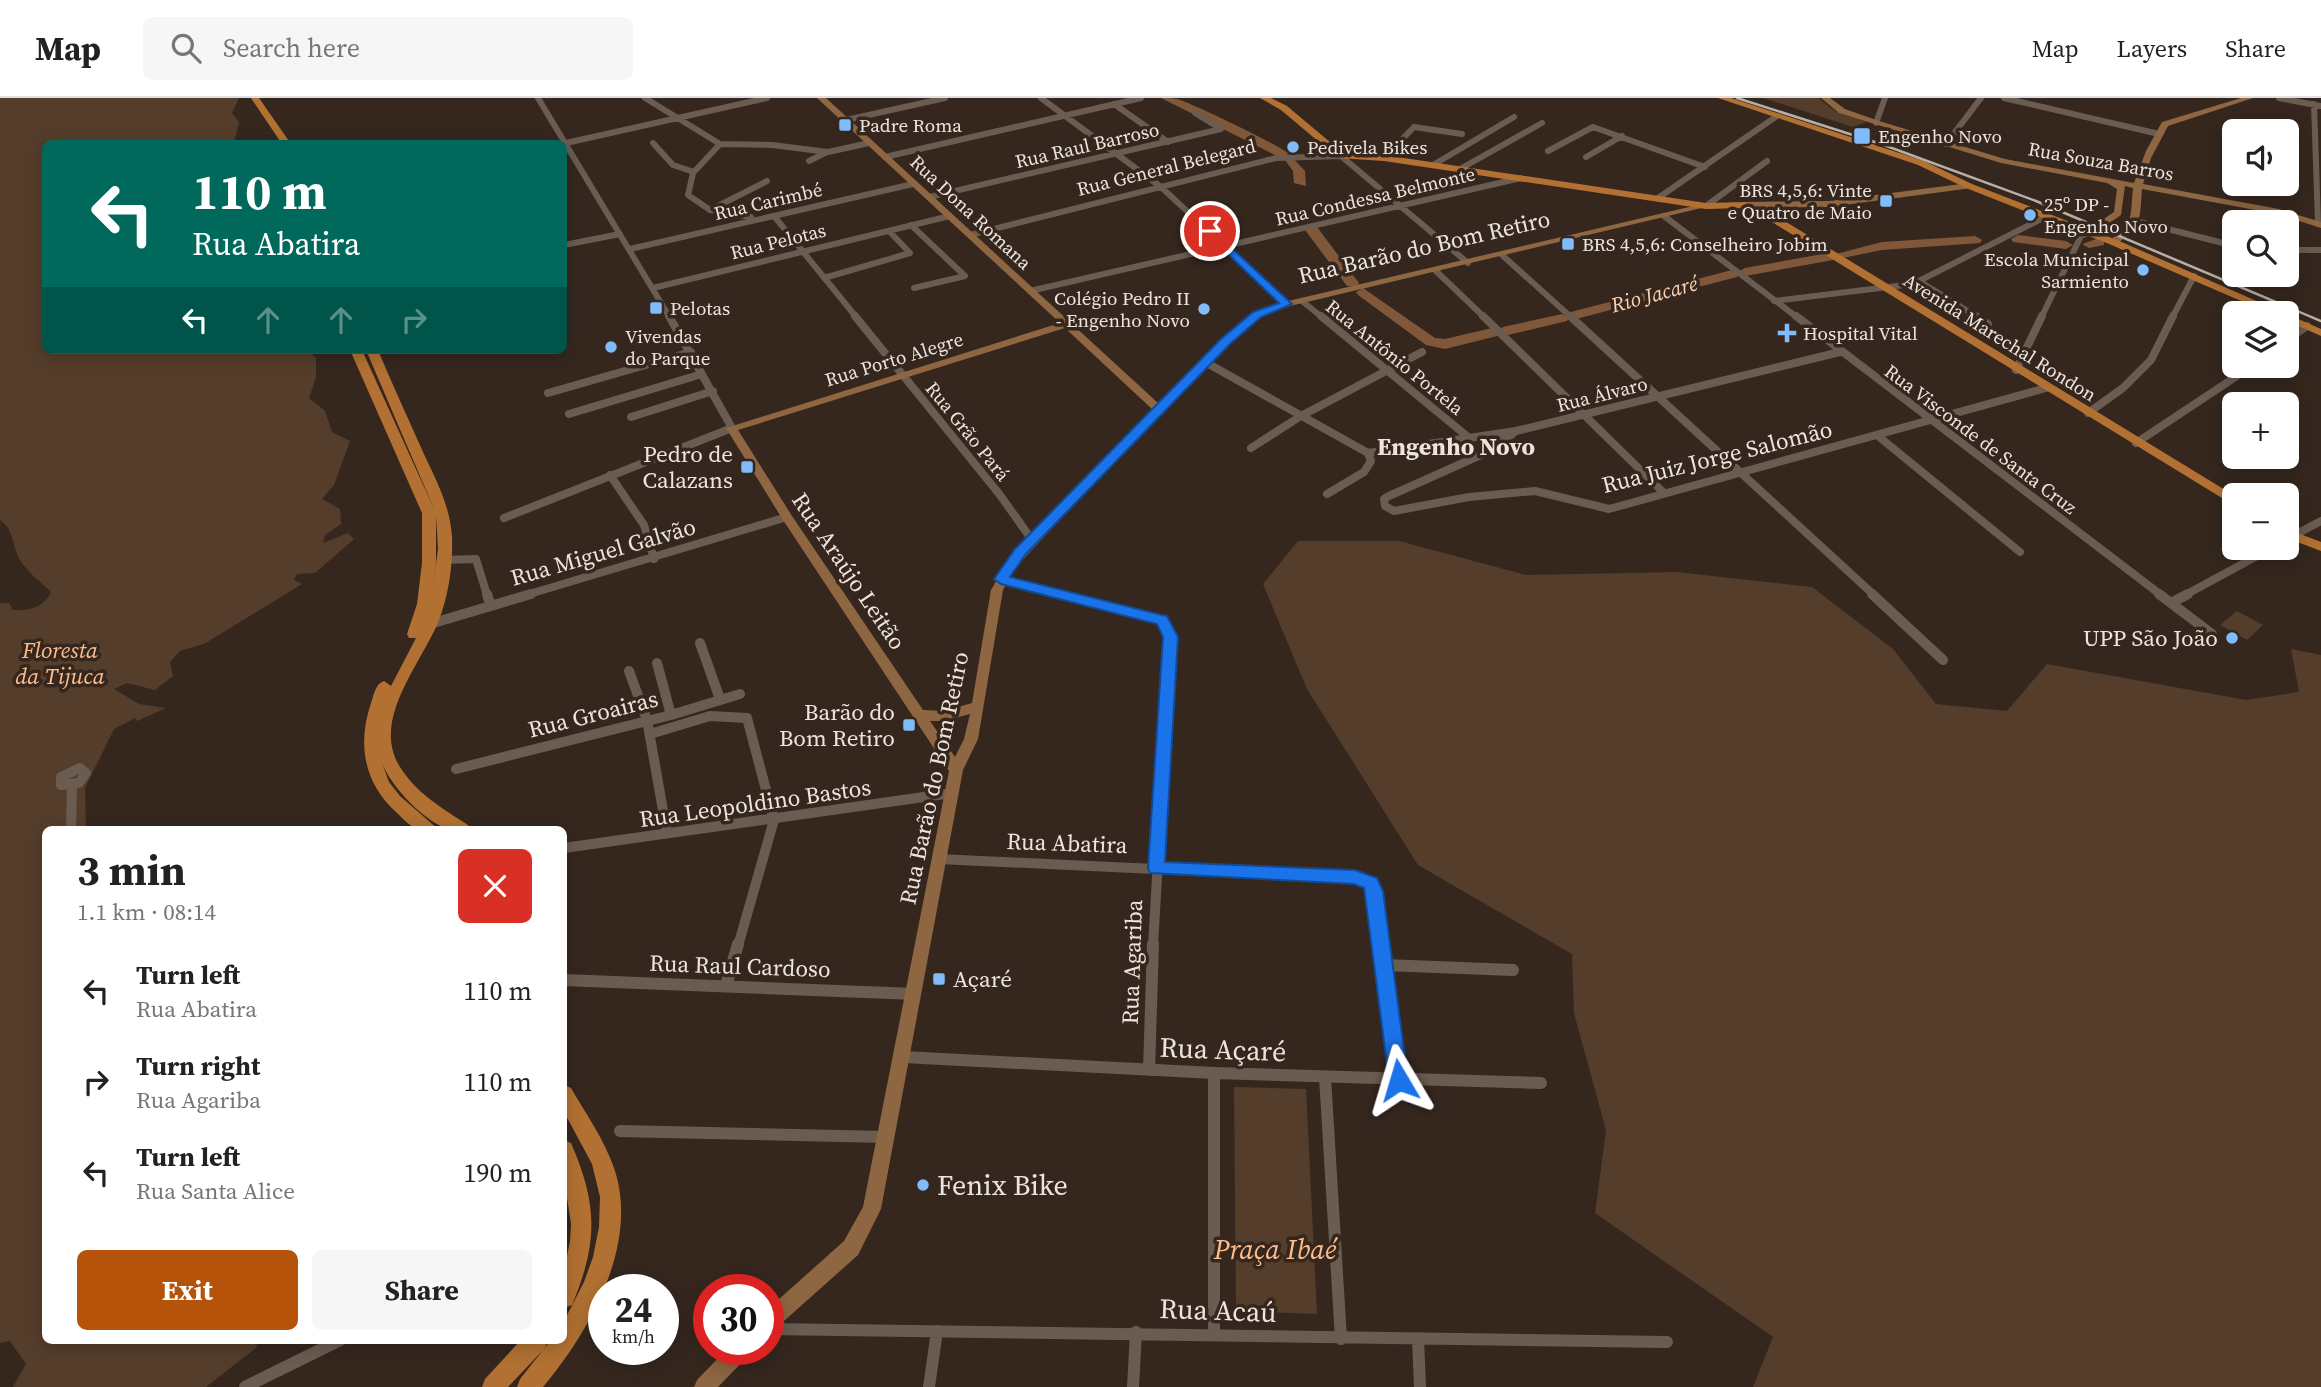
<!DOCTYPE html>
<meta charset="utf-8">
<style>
:root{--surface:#fff;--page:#f6f6f6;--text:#222;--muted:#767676;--line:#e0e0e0;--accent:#b45309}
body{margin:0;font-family:"Source Serif 4",serif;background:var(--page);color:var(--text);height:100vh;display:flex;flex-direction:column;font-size:26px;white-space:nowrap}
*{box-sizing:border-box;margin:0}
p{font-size:23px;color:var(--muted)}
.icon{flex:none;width:38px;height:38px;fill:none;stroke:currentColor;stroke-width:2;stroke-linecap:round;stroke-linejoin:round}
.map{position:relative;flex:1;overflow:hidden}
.details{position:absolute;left:42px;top:728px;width:525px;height:518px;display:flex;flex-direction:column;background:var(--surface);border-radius:10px;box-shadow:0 4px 18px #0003}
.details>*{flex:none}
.top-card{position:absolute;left:42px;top:42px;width:525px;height:214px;border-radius:10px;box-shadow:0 4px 18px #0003;background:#00695c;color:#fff;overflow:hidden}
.fabs{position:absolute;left:2222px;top:21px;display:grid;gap:14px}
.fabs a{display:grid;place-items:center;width:77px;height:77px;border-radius:10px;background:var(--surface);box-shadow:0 4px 18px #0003;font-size:35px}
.speed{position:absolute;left:588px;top:1176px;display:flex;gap:14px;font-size:35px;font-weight:700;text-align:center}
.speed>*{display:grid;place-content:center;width:91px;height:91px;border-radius:50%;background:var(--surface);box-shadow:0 4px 18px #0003;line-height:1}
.speed small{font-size:18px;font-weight:400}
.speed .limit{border:10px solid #d22;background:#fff;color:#111}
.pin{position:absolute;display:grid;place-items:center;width:60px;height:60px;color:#fff;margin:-30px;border:4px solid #fff;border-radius:50%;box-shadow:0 2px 7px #0007}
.me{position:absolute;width:77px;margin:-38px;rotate:353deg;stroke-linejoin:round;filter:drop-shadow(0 0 5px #0008)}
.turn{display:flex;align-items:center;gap:24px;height:147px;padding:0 35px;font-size:32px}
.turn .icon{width:91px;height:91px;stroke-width:2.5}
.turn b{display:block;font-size:49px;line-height:60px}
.lanes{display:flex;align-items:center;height:66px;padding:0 35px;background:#0003;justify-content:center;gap:35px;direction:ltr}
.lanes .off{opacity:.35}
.round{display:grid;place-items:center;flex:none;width:74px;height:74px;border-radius:10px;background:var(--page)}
.summary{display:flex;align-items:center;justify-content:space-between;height:119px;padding:0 35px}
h1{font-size:42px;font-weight:700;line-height:52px}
.primary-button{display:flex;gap:14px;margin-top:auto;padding:14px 35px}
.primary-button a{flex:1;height:80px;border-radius:10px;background:var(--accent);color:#fff;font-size:28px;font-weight:700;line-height:80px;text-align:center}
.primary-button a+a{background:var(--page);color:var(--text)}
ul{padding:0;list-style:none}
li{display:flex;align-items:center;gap:21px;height:91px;padding:0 35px}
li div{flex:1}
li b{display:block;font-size:26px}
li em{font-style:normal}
header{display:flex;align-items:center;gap:42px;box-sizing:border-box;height:98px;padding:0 35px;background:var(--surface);border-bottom:2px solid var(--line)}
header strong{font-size:33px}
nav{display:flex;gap:38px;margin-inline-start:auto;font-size:24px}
.search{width:490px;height:63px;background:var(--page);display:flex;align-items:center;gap:18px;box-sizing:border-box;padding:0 24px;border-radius:10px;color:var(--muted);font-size:26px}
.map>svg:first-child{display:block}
.green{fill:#553d2b}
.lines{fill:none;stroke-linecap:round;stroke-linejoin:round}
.river{fill:#805738;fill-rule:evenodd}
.street-far3{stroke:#6b5c51;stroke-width:6}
.street-far2{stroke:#6b5c51;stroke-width:8}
.street-far1{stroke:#6b5c51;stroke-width:10}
.street{stroke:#6b5c51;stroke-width:12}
.secondary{fill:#8f6642;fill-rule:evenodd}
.primary{fill:#b27132;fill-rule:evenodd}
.rail{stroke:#b8afa7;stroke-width:2.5}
.route{fill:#1a73e8;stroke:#114b97;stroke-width:2}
.poi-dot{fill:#81bcfa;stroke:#35271e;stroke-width:2.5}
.labels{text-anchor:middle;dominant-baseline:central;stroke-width:7;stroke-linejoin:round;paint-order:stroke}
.far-poi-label{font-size:19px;fill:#ece4dd;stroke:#35271e;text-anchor:start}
.far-street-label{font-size:19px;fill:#ece4dd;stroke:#35271e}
.far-water-label{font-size:21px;font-style:italic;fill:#fcd3b5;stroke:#35271e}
.street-label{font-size:23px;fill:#ece4dd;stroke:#35271e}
.poi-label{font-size:23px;fill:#ece4dd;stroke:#35271e;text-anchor:end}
.park-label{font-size:23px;font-style:italic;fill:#ffbc8a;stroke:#35271e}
.far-district-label{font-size:24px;font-weight:bold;fill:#ece4dd;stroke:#35271e}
.near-street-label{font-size:28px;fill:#ece4dd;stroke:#35271e}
.near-poi-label{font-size:28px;fill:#ece4dd;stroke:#35271e;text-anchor:start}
.near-park-label{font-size:28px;font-style:italic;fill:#ffbc8a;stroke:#35271e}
</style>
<header>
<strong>Map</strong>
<div class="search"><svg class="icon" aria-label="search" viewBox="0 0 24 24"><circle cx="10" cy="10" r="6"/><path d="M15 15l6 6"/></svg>Search here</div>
<nav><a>Map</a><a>Layers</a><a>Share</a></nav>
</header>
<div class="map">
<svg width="2321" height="1289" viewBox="0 0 2321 1289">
<rect width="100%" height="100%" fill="#35271e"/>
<path class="green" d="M 0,0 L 239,0 L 232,15 L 239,24 L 234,45 L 46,46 L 46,252 L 307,252 L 316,260 L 316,279 L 309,300 L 325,313 L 332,334 L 350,343 L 334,387 L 322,401 L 340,411 L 341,426 L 325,437 L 323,445 L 348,435 L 354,441 L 315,475 L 297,476 L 294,482 L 302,486 L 204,546 L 180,553 L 170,564 L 173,578 L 155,592 L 127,585 L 114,591 L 139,606 L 166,610 L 137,623 L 135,620 L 114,631 L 85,690 L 86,731 L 46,732 L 46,1242 L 258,1243 L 256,1250 L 206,1289 L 13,1289 L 26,1266 L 10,1243 L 0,1245 L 0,505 L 9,505 L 13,512 C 30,513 44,509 51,494 C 42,485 27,474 20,462 C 12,448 14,431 0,422 Z
M 1763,0 L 1818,0 L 1835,13 L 1867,24 L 1853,29 Z
M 1298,443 L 1399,443 L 1526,477 L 1677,474 L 1812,489 L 1893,551 L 1936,606 L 2007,613 L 2047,566 L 2246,602 L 2299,594 L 2291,551 L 2321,557 L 2321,1289 L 1753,1289 L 1773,1239 L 1595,1115 L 1606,1032 L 1574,915 L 1572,856 L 1418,767 L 1307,591 L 1263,486 Z
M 2237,513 L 2263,527 L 2247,542 L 2220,527 Z
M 1234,989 L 1306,991 L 1317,1216 L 1236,1213 Z"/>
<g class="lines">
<path class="river" d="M 1161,0 C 1166,0 1173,0 1177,1 C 1190,4 1283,49 1289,56 L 1279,59 Z
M 1291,58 L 1305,73 L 1306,88 L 1294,85 L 1293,73 L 1285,62 Z
M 1307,129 L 1317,129 L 1359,185 L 1357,188 L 1347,188 L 1305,132 Z
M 2018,137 L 2066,143 L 2073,147 L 2066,151 L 2013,144 L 2011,141 Z
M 1975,138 L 1982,142 L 1980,145 L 1882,152 L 1843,160 L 1836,156 L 1882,144 Z
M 2099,140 L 2104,141 L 2104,147 L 2089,150 L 2082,146 Z
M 1828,155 L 1833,156 L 1833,162 L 1745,178 L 1738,174 L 1745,170 Z
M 1732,172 L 1739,176 L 1737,179 L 1576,221 L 1569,217 L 1571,214 Z
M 1363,190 L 1435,240 L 1445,241 L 1492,230 L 1500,235 L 1497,238 L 1445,251 L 1426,247 L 1358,197 L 1356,194 Z
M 1562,216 L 1569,220 L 1567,223 L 1508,237 L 1500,232 L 1503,229 Z"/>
<path class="street-far3" d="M 538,0 L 670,220
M 645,0 L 720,46
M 1041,0 L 1161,89 L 1287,206
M 2004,0 L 2159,36
M 2279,0 L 2321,8
M 1114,6 L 1168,44
M 2314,6 L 2318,125
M 846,22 L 945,0
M 1876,25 L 1885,0
M 566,45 L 767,0
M 653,45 L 673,67 L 694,74
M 720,46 L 772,47 L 828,54 L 869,45
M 720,46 L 693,75 L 688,97 L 710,112 L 751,119
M 1946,46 L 1981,0
M 1548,53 L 1593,29 L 1705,69
M 885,59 L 1141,0
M 1586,59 L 1622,38
M 1384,60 L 1414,29 L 1462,36
M 809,63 L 827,54
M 1433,67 L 1514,19
M 1460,71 L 1542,25
M 929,99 L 1221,31 L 1195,15
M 1658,100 L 1777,18
M 1706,108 L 1767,63
M 710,112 L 767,83
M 774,118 L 857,220
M 1664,118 L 1798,220
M 2136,123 L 2235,148
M 911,127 L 965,178 L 914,190
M 970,137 L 1276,60 L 1341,58 L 1468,165
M 564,147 L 620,136
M 630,151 L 913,86
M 2287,152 L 2321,152
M 1502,157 L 1572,220
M 1435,172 L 1485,220
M 824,180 L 910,155 L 889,133
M 1919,183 L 1979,220
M 653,190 L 950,118
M 1030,193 L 1521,80
M 1302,203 L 1323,220
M 1774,203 L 1913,186 L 2047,118
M 2041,220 L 2081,138 L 2091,134
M 2172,220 L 2194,178"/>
<path class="street-far2" d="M 855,218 L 1000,397 L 1032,442
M 1321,218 L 1468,339
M 1483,218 L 1664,395
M 1570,218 L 1874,497
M 1796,218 L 2161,497
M 1976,218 L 1988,226
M 2287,242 L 2307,228
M 1205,264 L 1368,355 L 1516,333 L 1840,254
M 2016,272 L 2042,218
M 548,295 L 691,254
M 2088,315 L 2123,290 L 2151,262 L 2173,218
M 569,316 L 702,276
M 631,319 L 713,293
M 1516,333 L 1492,352 L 1389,398 L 1384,401 L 1385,408 L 1394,413 L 1469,399 L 1535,393 L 1609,411 L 2046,290
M 1878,338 L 2020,454
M 2136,345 L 2252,268
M 1251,350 L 1301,318 L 1422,254
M 610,377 L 644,427 L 654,461
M 1327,396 L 1364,374 L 1371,363 L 1368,355
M 504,420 L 732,330 L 669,218
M 2287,441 L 2321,423
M 443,462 L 476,461 L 487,497
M 1001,481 L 1065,497
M 526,497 L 787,419
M 2185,497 L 2272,450"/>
<path class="street-far1" d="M 487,496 L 490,506
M 1058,496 L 1162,522 L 1171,539 L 1153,848
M 1872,496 L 1943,562
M 2159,496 L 2212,536
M 2171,505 L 2188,496
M 430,526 L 531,496
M 700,545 L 720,601
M 657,565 L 671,617
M 629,573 L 647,622 L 667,735
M 650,636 L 710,618 L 747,620 L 774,722 L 738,848
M 80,670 L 86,675 L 79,685 L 61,687 L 61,679 Z
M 456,671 L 671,617 L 740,596
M 71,732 L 72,688
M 564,750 L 952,695
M 939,761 L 1366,781 L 1375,793 L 1382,848"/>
<path class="street" d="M 1382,846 L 1399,982
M 1384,867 L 1513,872
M 564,882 L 915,896
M 726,888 L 738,846
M 903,959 L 1214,975 L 1541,985
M 1149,972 L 1153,846
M 1214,975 L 1214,1237
M 1325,979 L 1341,1241
M 620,1033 L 886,1039
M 768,1231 L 1667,1244
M 1418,1241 L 1420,1289
M 245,1289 L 340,1242
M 929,1289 L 937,1233
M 1133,1289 L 1136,1234"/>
<path class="secondary" d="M 817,0 L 826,0 L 1158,305 L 1222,241 L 1253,215 L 1284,204 L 1706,105 L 1710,108 L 1290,208 L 1261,219 L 1230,245 L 1141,334 L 1017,468 L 1003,492 L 978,641 L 963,672 L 881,1111 L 858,1157 L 775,1231 L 768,1234 L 768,1211 L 844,1143 L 863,1109 L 949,673 L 783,422 L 726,330 L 1060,225 ZM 1065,230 L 1152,311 L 1006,466 L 991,492 L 972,605 L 944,613 L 923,612 L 792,418 L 738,332 ZM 970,616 L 964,641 L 955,659 L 930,623 L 944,623 Z
M 1821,0 L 1830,0 L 1845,11 L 1879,23 L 2005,61 L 2134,85 L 2146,53 L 2162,24 L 2241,0 L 2253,0 L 2168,28 L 2151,60 L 2143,86 L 2279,111 L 2321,124 L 2321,130 L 2277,116 L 2142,91 C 2140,111 2143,126 2125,139 C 2120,144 2117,146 2110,146 L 2110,142 C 2135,124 2130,118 2133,90 L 2125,88 L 2121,117 L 2094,136 L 2088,136 L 2088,132 L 2114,114 L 2117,91 L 2107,85 L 2001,65 L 1839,15 Z
M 1969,85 L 1973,88 L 1972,90 L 1829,109 L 1745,110 L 1741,107 L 1745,104 L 1829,103 Z
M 727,1251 L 751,1251 L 748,1258 L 718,1289 L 694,1289 L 697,1282 Z"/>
<path class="primary" d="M 251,0 L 259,0 L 291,46 L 282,46 Z
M 1260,0 L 1271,0 L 1287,8 L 1343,55 L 1384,57 L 1706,105 L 1745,104 L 1765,111 L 2235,398 L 2235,408 L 1757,115 L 1744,110 L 1706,111 L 1384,63 L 1338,60 L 1281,12 Z
M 1718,0 L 1731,0 L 1924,63 L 1972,86 L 2117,142 L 2284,215 L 2269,215 L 2109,146 L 1966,90 L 1918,67 Z
M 2287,216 L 2321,231 L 2321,238 L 2287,223 Z
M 350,252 L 362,252 L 435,413 L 366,252 L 378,252 C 392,286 408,320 423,354 C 436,382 450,407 452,439 C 453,466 449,496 439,522 C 422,565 370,622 400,669 C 417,696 442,710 468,727 L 470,732 C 463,732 454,733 447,731 C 423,722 389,687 381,662 L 389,684 L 400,698 L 439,732 C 433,732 423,733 417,731 C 410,728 402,720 396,714 C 364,685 357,646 371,605 C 374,597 375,586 384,583 L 391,588 L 416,540 L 409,540 L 407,536 L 417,506 L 422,465 L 422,415 ZM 436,417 L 438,451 L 432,496 L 436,465 Z
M 2287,431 L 2321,444 L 2321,453 L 2287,440 Z
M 564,987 L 571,990 C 586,1016 604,1041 614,1070 C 640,1145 590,1233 543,1289 L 517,1289 L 520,1281 L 551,1242 L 564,1242 L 564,1223 L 584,1184 L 593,1159 L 599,1129 L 600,1099 L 592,1066 L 564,1014 Z
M 564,1042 L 571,1045 C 598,1107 598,1145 572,1207 L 564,1210 L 564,1173 L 570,1143 L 571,1126 L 564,1080 Z
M 521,1242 L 548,1242 L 545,1250 L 508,1289 L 482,1289 L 485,1281 Z"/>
<path class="rail" d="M 1737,0 L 1881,46 L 2036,103 L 2321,223"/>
</g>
<path class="route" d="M 1210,130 L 1292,206 L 1261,219 L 1230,246 L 1025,457 L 1010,479 L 1162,517 L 1167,518 L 1178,539 L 1165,764 L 1355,772 L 1377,780 L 1383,793 L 1408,982 L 1406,988 L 1399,991 L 1392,988 L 1389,982 L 1364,790 L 1354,786 L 1150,775 L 1148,770 L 1163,539 L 1157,526 L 1001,486 L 994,481 L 1015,451 L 1221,241 L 1253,214 L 1279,205 L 1206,135 L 1205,133 Z"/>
<g class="poi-dot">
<rect x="838" y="20" width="14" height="14" rx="3.5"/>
<rect x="1853" y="29" width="18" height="18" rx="3.5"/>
<circle cx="1293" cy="49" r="7"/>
<rect x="1879" y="96" width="14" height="14" rx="3.5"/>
<circle cx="2030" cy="117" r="7"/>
<rect x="1561" y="139" width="14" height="14" rx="3.5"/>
<circle cx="2143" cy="172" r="7"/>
<rect x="649" y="203" width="14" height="14" rx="3.5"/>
<circle cx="1204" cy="211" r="7"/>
<path d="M1783.5 224.5h7v7h7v7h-7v7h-7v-7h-7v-7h7z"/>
<circle cx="611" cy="249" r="7"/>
<rect x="740" y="362" width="14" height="14" rx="3.5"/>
<circle cx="2232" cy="540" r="7"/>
<rect x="902" y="620" width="14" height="14" rx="3.5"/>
<rect x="932" y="874" width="14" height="14" rx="3.5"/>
<circle cx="923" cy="1087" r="7"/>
</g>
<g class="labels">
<g class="far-poi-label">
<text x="859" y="27">Padre Roma</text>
<text x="1878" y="38">Engenho Novo</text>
<text x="1307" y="49">Pedivela Bikes</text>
<text x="1872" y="92" text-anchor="end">BRS 4,5,6: Vinte<tspan x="1872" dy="22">e Quatro de Maio</tspan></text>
<text x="2044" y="106">25º DP -<tspan x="2044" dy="22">Engenho Novo</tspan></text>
<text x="1582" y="146">BRS 4,5,6: Conselheiro Jobim</text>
<text x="2129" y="161" text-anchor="end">Escola Municipal<tspan x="2129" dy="22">Sarmiento</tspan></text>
<text x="1190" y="200" text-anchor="end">Colégio Pedro II<tspan x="1190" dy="22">- Engenho Novo</tspan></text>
<text x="670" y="210">Pelotas</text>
<text x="1803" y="235">Hospital Vital</text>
<text x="625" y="238">Vivendas<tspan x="625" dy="22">do Parque</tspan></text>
</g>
<g class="far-street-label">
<text transform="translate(1087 47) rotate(-13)">Rua Raul Barroso</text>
<text transform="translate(2101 63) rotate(10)">Rua Souza Barros</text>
<text transform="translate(1166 69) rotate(-14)">Rua General Belegard</text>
<text transform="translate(1375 98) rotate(-13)">Rua Condessa Belmonte</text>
<text transform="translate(768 103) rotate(-13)">Rua Carimbé</text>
<text transform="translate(971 114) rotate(43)">Rua Dona Romana</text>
<text transform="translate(778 143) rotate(-14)">Rua Pelotas</text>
<text transform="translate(2000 239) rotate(32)">Avenida Marechal Rondon</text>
<text transform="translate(1395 259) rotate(39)">Rua Antônio Portela</text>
<text transform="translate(894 261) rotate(-17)">Rua Porto Alegre</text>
<text transform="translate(1602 296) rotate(-14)">Rua Álvaro</text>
<text transform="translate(968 333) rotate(51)">Rua Grão Pará</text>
<text transform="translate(1981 341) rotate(37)">Rua Visconde de Santa Cruz</text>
</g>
<g class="far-water-label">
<text transform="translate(1654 196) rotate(-15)">Rio Jacaré</text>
</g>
<g class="street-label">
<text transform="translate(1424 149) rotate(-13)">Rua Barão do Bom Retiro</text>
<text transform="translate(1717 359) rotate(-14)">Rua Juiz Jorge Salomão</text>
<text transform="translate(603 454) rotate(-16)">Rua Miguel Galvão</text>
<text transform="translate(849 473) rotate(56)">Rua Araújo Leitão</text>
<text transform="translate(593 616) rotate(-14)">Rua Groairas</text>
<text transform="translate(934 680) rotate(-78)">Rua Barão do Bom Retiro</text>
<text transform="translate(755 705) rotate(-8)">Rua Leopoldino Bastos</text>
<text transform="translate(1067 745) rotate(2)">Rua Abatira</text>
<text transform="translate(1132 864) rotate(-88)">Rua Agariba</text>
<text transform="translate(740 868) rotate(2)">Rua Raul Cardoso</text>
</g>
<g class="poi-label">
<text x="733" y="356">Pedro de<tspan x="733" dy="26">Calazans</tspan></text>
<text x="2218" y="540">UPP São João</text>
<text x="895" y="614">Barão do<tspan x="895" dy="26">Bom Retiro</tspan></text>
<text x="953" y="881" text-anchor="start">Açaré</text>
</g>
<g class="park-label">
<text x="60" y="552">Floresta<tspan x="60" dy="26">da Tijuca</tspan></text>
</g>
<g class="far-district-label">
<text x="1456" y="348">Engenho Novo</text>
</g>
<g class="near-street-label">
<text transform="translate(1223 951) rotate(2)">Rua Açaré</text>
<text transform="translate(1218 1212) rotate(2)">Rua Acaú</text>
</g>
<g class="near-poi-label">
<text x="937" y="1087">Fenix Bike</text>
</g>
<g class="near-park-label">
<text x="1275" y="1151">Praça Ibaé</text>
</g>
</g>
</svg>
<div class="fabs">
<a><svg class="icon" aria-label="sound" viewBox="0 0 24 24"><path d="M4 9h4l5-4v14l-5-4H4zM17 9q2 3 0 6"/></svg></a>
<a><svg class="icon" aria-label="search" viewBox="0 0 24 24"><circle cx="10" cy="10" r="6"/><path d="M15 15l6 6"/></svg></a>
<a><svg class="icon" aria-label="layers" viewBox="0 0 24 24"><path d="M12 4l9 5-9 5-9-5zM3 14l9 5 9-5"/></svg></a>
<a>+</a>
<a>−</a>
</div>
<div class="speed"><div>24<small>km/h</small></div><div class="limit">30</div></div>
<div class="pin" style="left:1210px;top:133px;background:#d93025"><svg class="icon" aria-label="arrive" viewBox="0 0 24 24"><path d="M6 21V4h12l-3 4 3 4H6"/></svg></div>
<svg class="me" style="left:1399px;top:982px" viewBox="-20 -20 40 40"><path d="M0-17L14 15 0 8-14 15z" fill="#1a73e8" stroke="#fff" stroke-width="4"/></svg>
<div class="top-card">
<div class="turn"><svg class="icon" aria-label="left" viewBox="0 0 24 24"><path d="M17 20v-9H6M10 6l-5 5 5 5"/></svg><div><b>110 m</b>Rua Abatira</div></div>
<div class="lanes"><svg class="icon" aria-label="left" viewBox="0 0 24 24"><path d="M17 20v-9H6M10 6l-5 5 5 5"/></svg><svg class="icon off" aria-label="ahead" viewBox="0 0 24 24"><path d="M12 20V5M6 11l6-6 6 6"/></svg><svg class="icon off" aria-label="ahead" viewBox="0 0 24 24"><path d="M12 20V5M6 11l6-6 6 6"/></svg><svg class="icon off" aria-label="right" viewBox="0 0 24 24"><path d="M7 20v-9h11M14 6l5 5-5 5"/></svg></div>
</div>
<section class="details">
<div class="summary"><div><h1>3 min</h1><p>1.1 km · 08:14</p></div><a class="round" style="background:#d93025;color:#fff"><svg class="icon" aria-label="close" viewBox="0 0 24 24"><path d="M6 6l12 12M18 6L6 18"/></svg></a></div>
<ul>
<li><svg class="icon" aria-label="left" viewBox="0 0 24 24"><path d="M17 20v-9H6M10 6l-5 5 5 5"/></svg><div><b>Turn left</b><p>Rua Abatira</p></div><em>110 m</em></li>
<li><svg class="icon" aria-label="right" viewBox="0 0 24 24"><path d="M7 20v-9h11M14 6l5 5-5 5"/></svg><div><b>Turn right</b><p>Rua Agariba</p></div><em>110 m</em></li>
<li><svg class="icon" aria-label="left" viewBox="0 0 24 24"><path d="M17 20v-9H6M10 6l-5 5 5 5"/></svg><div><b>Turn left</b><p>Rua Santa Alice</p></div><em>190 m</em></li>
</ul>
<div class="primary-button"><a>Exit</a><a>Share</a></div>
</section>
</div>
